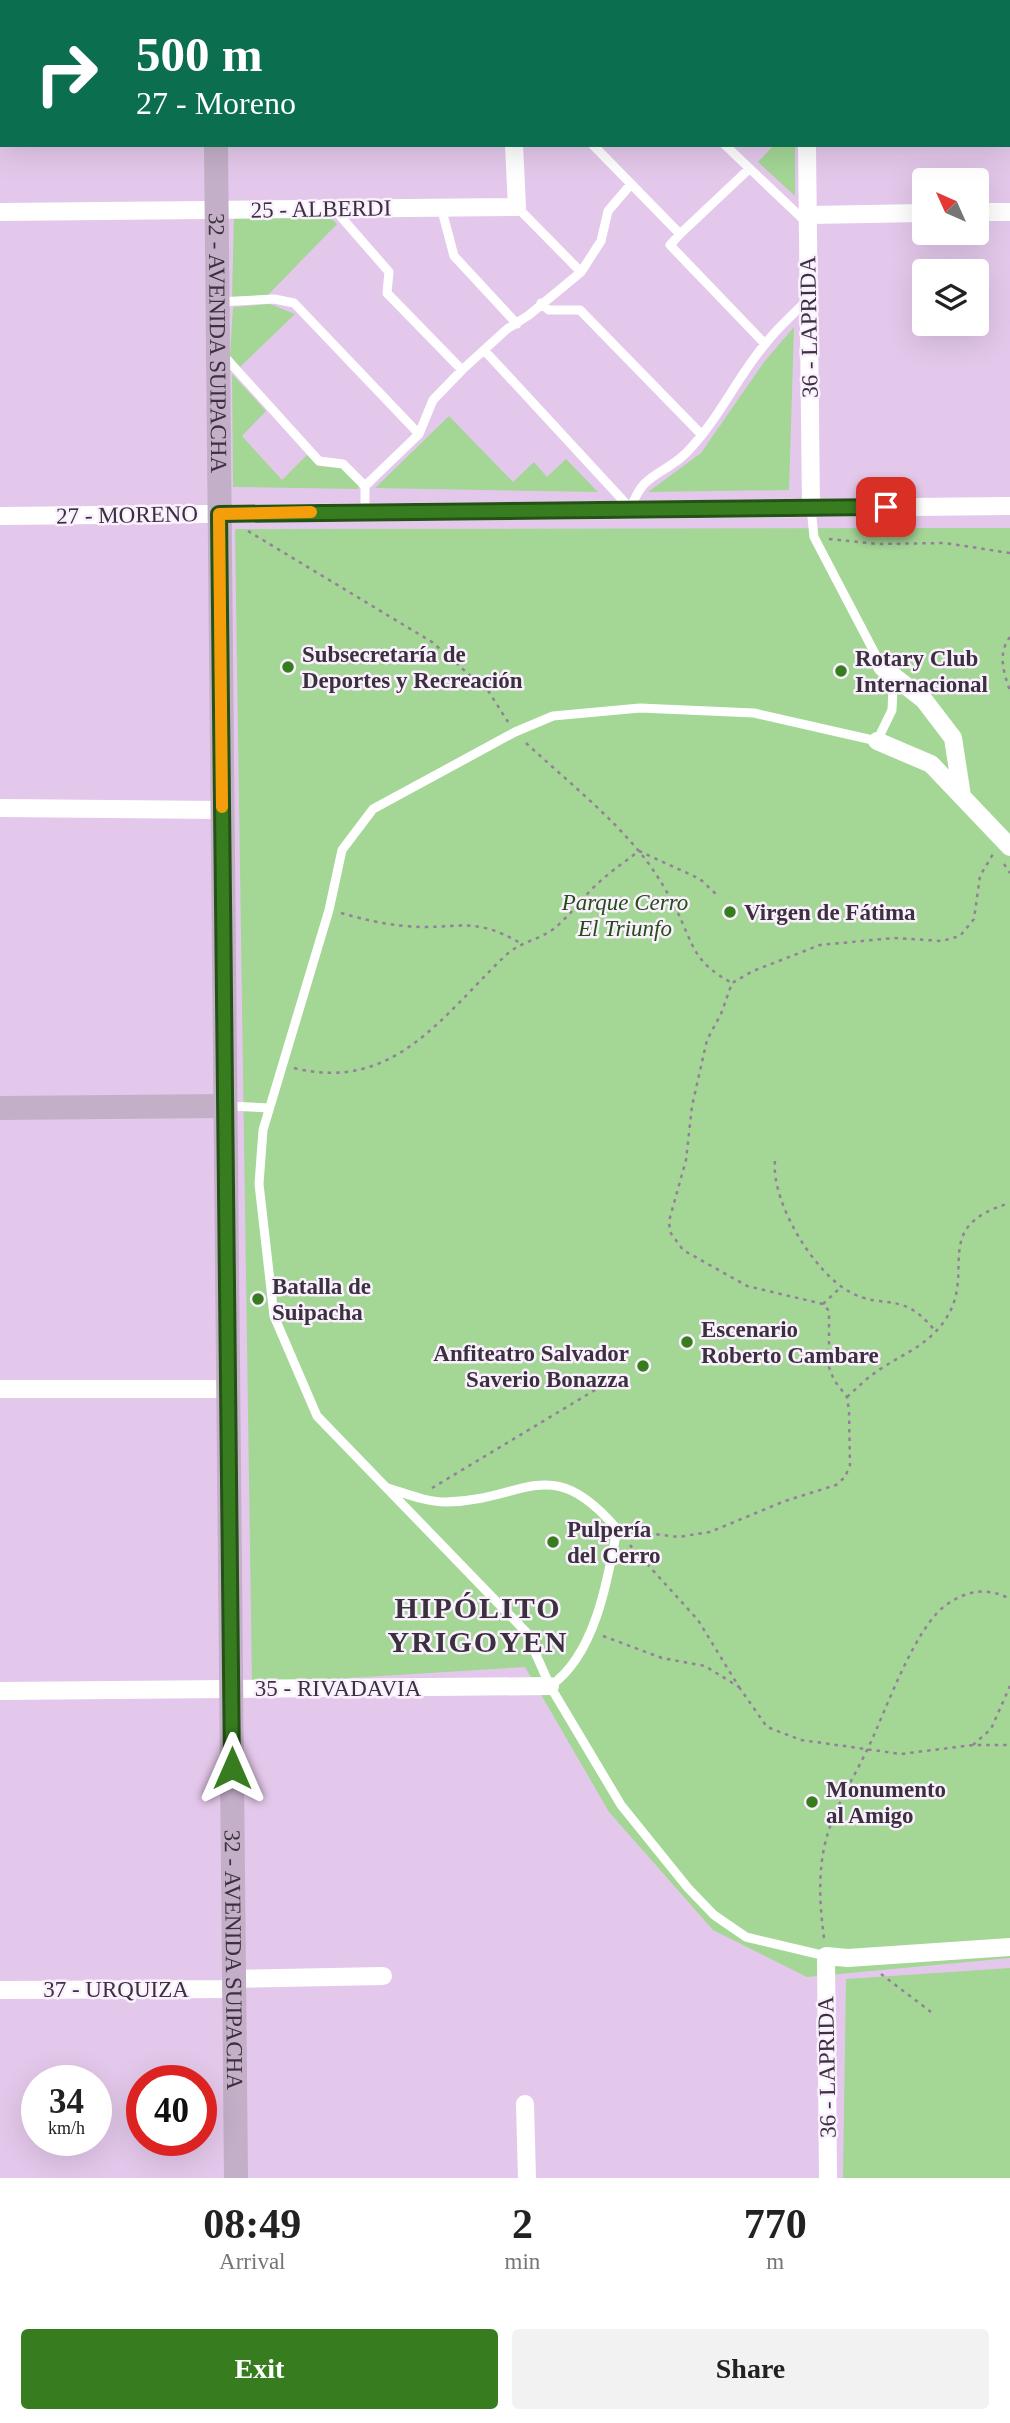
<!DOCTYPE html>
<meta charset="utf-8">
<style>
:root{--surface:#fff;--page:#f2f2f2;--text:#222;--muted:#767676;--accent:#377d20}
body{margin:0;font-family:Georgia,serif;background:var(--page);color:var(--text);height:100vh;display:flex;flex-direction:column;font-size:26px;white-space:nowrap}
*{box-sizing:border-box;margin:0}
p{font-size:23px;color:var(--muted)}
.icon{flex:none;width:38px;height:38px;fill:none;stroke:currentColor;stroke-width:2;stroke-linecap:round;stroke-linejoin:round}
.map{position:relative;height:2178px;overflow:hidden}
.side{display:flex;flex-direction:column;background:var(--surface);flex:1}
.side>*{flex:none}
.banner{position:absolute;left:0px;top:0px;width:1012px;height:147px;box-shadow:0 7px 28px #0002;background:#0b6e4f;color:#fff;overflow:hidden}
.needle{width:46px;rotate:315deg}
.tools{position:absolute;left:912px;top:168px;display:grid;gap:14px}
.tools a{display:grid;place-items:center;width:77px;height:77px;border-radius:7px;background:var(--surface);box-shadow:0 7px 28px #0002;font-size:35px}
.speed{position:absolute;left:21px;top:2065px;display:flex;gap:14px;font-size:35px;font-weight:700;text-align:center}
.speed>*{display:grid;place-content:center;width:91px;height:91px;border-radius:50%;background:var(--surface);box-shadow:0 7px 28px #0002;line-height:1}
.speed small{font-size:18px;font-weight:400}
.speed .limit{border:10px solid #d22;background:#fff;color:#111}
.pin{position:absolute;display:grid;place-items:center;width:60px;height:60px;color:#fff;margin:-30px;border-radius:14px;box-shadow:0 4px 10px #0006}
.me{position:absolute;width:77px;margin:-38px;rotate:0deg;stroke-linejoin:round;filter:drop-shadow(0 0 5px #0008)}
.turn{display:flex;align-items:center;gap:24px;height:147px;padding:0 21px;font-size:32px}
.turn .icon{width:91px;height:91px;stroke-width:2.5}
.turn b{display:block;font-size:49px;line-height:60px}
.eta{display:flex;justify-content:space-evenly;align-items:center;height:119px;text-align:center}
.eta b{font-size:42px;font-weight:600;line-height:49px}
.primary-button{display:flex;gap:14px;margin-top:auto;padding:14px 21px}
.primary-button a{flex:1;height:80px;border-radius:7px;background:var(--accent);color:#fff;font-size:28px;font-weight:600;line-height:80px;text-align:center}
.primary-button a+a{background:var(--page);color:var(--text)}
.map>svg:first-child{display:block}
.green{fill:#a4d696}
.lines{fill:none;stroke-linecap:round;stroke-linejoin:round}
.path{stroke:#948099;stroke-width:2.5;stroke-dasharray:3.5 5;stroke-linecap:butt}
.lane{stroke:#fff;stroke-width:9}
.street{stroke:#fff;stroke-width:18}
.secondary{stroke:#c3afc8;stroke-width:24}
.route-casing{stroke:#245115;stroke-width:18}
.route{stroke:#377d20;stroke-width:12}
.slow{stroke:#f59e0b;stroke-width:12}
.poi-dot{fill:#377d20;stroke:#fbf0fe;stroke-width:2.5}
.labels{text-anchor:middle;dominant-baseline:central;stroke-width:5;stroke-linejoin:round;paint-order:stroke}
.street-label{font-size:23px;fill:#3b303e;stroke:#fbf0fe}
.poi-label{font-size:23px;font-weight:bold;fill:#3b303e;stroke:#fbf0fe;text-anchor:start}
.park-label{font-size:23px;font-style:italic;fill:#234e15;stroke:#fbf0fe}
.district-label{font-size:30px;font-weight:bold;letter-spacing:2px;fill:#3b303e;stroke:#fbf0fe}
</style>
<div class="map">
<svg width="1010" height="2178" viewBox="0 0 1010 2178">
<rect width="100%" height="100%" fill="#e4c8eb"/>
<path class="green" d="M 774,145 L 795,145 L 795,196 L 758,162 Z
M 327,214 L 337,224 L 267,296 L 232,297 L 234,215 Z
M 270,304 L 295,314 L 240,367 L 230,356 L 233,307 Z
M 794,327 L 789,490 L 648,492 L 701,453 L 764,362 Z
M 232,374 L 266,411 L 242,436 L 282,480 L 307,455 L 318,466 L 341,468 L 359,485 L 358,489 L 233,487 Z
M 449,416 L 513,482 L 534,462 L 547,477 L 566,459 L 598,492 L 375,488 Z
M 1010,528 L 1010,1958 L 807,1977 L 713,1930 L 609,1812 L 525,1667 L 252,1684 L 235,529 Z
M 1010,1968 L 1010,2178 L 843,2178 L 846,1979 Z"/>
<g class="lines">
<path class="path" d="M 248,531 L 432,642 L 489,692 L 508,722
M 829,539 L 878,544 L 945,543 L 1010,553
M 1010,637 C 997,654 1004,673 1010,691
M 526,743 C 564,778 605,811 638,850 C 653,868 666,889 676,909 C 694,946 693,962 732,983
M 1004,864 L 1010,873
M 341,913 C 362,919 383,924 405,926 C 455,931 471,914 520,943
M 294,1068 C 394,1093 442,1016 506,955 C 520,942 538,940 552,930 C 568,918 579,902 593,888 C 607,874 623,863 639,851 L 700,879 L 718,896
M 775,1161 C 771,1202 814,1273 850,1292 C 884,1311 902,1289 935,1331
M 823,1304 L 841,1287
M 847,1397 C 857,1388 866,1379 876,1372 C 900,1355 928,1346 945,1320 C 978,1272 928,1227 1010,1203
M 432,1488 L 610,1381
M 631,1531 L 678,1537 L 710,1532 L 785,1501 L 836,1485 L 845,1477 L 850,1465 L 849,1411 L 847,1397 L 834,1380 L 829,1367 L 829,1311 L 823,1304 L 747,1286 L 683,1250 L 670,1232 L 669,1221 L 686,1160 L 692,1106 L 707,1040 L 721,1014 L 732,983 L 753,971 L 820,945 L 894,938 L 942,941 L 960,936 L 974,919 L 980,876 L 993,854
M 603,1636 L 662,1658 L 705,1666 L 739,1687 L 698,1620 L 628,1543
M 739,1687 L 767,1727 L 801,1740 L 901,1754 L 973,1745 L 1010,1745
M 973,1745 L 991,1729 L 1010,1686
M 824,1938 C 820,1907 818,1879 824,1848 C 832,1810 853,1780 869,1746 C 886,1710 915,1627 946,1605 C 967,1590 988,1587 1010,1599
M 881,1974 L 931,2012"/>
<path class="lane" d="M 570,0 L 571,2
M 692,0 L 694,2
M 593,145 L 680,234 L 670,245 L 765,344
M 725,145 L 807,223
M 441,207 L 454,256 L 517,324
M 517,207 L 581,272
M 335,210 L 389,272 L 387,293 L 462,370
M 680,234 L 749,169
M 218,302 L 274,299 L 294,303 L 419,434
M 541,303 L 549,310 L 580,310 L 700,433
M 484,350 L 631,509
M 224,356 L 319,461 L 343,464 L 365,486
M 811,508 L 814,537 L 893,688 L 892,710 L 877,741 L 754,713 L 640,708 L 553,716 L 515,732 L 373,809 L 342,850 L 329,910 L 263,1130 L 259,1184 L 274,1316 L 317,1416 L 526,1632 L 550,1686 L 621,1805 L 688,1888 L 714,1915 L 746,1937 L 826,1956
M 631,509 C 642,472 663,476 686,453 C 718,421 737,377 766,343 C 778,327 794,314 807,300
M 365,511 L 365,486 L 419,434 L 433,400 L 462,370 L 507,329 L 529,315 L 581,272 L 601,241 L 608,211 L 631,184
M 228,1106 L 269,1108
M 388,1488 C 407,1494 426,1502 446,1502 C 525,1501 550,1450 617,1529 C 608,1579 595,1656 550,1686"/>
<path class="street" d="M 511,0 L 511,2
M 806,2 L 806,0
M 807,145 L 811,508
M 0,212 L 517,207 L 514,145
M 976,212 L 1010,212
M 809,215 L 924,213
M 0,516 L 1010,506
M 882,667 L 924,700 L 953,738 L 962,796
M 877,741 L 931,764 L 1010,847
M 0,808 L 222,810
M 0,1389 L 228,1389
M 0,1691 L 550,1686
M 233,1979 L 383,1976
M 0,1990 L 233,1989
M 525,2104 L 527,2178
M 828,2178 L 826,1956 L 848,1958 L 1010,1947"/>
<g class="secondary">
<path d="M 214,0 L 214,2"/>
<path id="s1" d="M 216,145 L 236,2178"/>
<path d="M 0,1108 L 225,1106"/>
</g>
</g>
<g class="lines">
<defs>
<path id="route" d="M 232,1768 L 219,514 L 886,507"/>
</defs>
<use href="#route" class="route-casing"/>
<use href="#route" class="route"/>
<path class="slow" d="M 222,807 L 219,514 L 311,512"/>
</g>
<g class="poi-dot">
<circle cx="288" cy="667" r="7"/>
<circle cx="841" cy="671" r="7"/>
<circle cx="730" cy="912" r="7"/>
<circle cx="258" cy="1299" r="7"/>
<circle cx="687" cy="1342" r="7"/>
<circle cx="643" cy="1366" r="7"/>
<circle cx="553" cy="1542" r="7"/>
<circle cx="812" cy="1802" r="7"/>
</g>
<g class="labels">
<g class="street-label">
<text transform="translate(321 209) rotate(-1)">25 - ALBERDI</text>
<text transform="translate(809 327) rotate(-91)">36 - LAPRIDA</text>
<text stroke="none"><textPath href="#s1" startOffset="198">32 - AVENIDA SUIPACHA</textPath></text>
<text transform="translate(127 515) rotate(-1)">27 - MORENO</text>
<text x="338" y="1688">35 - RIVADAVIA</text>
<text stroke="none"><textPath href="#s1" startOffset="1815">32 - AVENIDA SUIPACHA</textPath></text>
<text x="116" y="1989">37 - URQUIZA</text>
<text transform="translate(827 2067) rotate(-91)">36 - LAPRIDA</text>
</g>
<g class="poi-label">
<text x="302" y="654">Subsecretaría de<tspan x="302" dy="26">Deportes y Recreación</tspan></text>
<text x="855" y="658">Rotary Club<tspan x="855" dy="26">Internacional</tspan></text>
<text x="744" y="912">Virgen de Fátima</text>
<text x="272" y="1286">Batalla de<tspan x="272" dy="26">Suipacha</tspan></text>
<text x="701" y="1329">Escenario<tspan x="701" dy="26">Roberto Cambare</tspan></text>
<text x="629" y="1353" text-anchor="end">Anfiteatro Salvador<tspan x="629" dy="26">Saverio Bonazza</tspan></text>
<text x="567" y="1529">Pulpería<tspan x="567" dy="26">del Cerro</tspan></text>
<text x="826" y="1789">Monumento<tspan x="826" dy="26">al Amigo</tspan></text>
</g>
<g class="park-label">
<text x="625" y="902">Parque Cerro<tspan x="625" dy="26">El Triunfo</tspan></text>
</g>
<g class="district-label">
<text x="478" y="1607">HIPÓLITO<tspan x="478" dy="34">YRIGOYEN</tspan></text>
</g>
</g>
</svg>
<div class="tools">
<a><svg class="needle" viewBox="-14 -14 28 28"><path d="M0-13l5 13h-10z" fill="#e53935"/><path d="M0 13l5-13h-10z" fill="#767676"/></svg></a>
<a><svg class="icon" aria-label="layers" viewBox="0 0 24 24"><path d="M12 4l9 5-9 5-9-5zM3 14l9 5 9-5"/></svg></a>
</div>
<div class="speed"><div>34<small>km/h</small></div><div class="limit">40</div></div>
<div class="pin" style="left:886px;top:507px;background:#d93025"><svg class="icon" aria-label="arrive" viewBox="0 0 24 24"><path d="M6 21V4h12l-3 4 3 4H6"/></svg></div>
<svg class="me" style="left:232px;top:1768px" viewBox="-20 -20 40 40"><path d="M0-17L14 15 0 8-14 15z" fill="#377d20" stroke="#fff" stroke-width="4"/></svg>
<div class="banner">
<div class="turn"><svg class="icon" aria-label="right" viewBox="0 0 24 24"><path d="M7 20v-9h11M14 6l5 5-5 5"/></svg><div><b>500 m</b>27 - Moreno</div></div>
</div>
</div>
<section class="side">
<div class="eta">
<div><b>08:49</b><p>Arrival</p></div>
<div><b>2</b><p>min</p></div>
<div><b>770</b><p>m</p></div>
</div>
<div class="primary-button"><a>Exit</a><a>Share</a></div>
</section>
